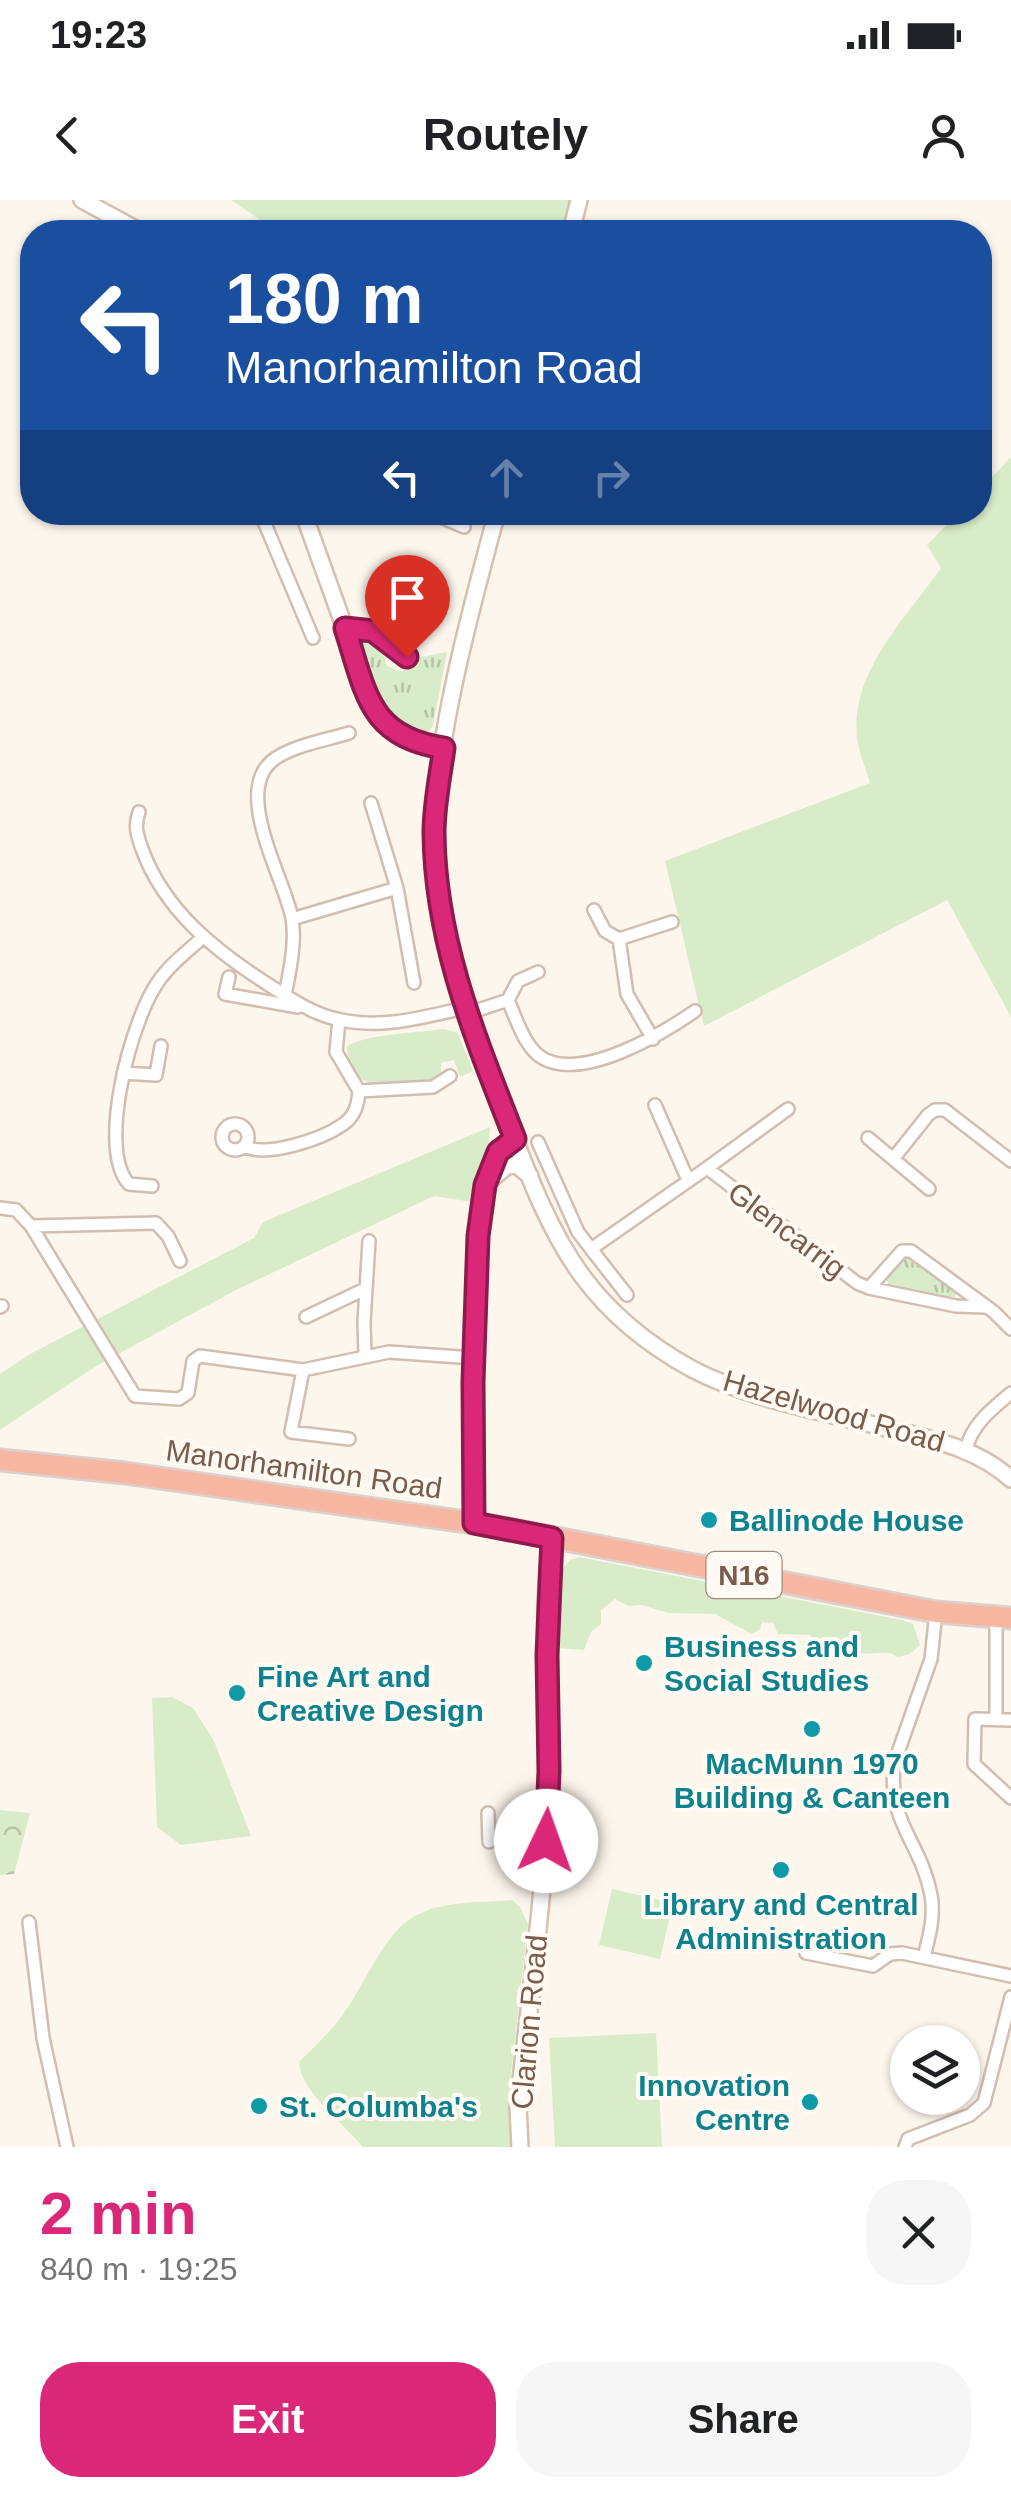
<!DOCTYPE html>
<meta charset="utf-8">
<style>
:root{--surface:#fff;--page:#f6f6f6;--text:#202124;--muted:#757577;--accent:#db2777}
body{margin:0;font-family:Helvetica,sans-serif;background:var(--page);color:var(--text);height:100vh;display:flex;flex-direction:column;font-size:38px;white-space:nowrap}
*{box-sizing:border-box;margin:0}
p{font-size:32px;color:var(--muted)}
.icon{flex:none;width:55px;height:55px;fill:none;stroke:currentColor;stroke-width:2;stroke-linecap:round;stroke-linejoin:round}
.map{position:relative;height:1947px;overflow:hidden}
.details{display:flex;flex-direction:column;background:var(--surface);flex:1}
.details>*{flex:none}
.top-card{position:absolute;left:20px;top:20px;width:972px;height:305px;border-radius:40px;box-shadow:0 2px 8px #0004;background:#1a4fa0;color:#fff;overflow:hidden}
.fabs{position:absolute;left:890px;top:1825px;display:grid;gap:20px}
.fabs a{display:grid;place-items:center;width:90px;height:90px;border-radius:50%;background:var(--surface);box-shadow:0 2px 8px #0004;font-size:50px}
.pin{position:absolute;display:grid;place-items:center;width:85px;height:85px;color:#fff;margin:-102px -42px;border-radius:50% 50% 50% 0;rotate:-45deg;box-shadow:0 0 10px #0007}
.pin .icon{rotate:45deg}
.me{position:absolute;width:110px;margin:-55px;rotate:3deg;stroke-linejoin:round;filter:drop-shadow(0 0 8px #0008)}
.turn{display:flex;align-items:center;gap:35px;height:210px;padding:0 40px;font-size:45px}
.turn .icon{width:130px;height:130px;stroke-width:2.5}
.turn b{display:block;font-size:70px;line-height:85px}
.lanes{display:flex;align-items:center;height:95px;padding:0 40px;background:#0003;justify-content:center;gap:50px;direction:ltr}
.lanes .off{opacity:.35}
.round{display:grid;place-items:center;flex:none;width:105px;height:105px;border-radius:40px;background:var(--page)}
.summary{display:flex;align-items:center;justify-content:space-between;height:170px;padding:0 40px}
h1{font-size:60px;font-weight:800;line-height:75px;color:var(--accent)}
.cta{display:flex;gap:20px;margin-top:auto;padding:20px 40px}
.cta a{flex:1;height:115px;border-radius:40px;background:var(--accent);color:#fff;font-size:40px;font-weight:800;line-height:115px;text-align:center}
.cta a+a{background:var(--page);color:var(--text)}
.status{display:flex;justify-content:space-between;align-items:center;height:70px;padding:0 50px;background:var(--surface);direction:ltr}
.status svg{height:28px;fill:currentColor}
header{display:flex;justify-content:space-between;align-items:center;height:130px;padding:0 40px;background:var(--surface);font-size:45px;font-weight:800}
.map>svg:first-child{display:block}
.green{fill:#d8ecc9}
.forest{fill:url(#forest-crowns)}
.park{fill:url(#park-tufts)}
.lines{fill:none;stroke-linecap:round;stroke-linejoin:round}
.street-casing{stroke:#d1beb0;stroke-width:16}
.secondary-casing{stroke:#d6c0b0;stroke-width:20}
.highway-casing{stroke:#dad1cd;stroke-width:25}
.street{stroke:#fff;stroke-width:11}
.secondary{stroke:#fff;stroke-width:15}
.highway{stroke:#f7b7a3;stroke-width:20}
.route-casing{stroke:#8e194d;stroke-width:25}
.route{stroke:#db2777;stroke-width:18}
.culture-dot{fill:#0f9aa8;stroke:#fffaf3;stroke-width:4}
.labels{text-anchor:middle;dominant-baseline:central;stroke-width:8;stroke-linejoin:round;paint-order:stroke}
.shield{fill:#fffaf3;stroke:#a28b7f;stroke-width:2.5}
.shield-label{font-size:28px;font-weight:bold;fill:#7a5c4d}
.street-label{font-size:30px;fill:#7a5c4d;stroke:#fffaf3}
.culture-label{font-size:30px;font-weight:bold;fill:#0d838f;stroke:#fffaf3;text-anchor:start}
</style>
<div class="status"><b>19:23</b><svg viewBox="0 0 49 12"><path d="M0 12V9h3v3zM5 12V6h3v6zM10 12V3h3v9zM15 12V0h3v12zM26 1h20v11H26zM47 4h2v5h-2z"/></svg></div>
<header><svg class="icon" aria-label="back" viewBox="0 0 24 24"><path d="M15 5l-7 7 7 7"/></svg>Routely<svg class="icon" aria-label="person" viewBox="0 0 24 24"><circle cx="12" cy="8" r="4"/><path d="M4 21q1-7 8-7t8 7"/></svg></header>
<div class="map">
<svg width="1011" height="1947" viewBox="0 0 1011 1947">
<defs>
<pattern id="forest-crowns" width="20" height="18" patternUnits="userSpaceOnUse" patternTransform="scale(2.5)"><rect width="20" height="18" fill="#d8ecc9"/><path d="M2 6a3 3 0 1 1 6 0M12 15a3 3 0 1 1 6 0" fill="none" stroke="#b4c2a5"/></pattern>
<pattern id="park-tufts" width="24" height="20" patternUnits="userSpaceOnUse" patternTransform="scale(2.5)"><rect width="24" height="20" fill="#d8ecc9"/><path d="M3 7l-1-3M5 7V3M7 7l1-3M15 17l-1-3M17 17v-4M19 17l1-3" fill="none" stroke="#b4c2a5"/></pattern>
</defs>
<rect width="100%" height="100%" fill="#fdf6ec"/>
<path class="green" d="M 231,0 L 572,0 L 563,32 L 269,32 L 269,26 Z
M 1011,257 L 1011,817 L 947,700 L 704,826 L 665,661 L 870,583 C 866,569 859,553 857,538 C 850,472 906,418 941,368 L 927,345 L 958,313 L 980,312 L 980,290 Z
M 444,829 L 458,833 L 473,871 L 460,877 L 454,860 L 441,863 L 441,877 C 429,884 416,883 402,883 C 371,885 349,885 347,847 C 358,835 423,832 444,829 Z
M 490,927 L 488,948 L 473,1002 L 434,996 L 236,1090 L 98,1165 L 0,1230 L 0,1174 L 32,1153 L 254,1038 L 263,1022 Z
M 579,1357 L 902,1420 L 913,1424 L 920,1445 L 910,1454 L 898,1457 C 885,1448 871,1457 857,1452 C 844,1447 839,1443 825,1450 L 813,1443 L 811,1435 L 778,1434 L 773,1423 L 762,1422 L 760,1429 L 752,1434 L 715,1414 L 668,1413 L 642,1405 L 629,1406 L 615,1399 L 601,1410 L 601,1424 L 591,1432 L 584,1450 L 557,1448 L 561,1370 L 570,1360 Z
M 172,1497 L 193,1508 L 214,1541 L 251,1636 L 181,1645 L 157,1627 L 152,1498 Z
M 612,1689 L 673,1703 L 660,1759 L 599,1745 Z
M 512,1700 L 520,1707 L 528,1724 L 509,1891 L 510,1947 L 363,1947 C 343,1923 300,1891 299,1862 C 316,1845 333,1830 346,1810 C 365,1783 385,1733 413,1717 C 442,1700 480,1703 512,1700 Z
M 656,1833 L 662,1947 L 555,1947 L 549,1838 Z"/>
<path class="forest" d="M 0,1610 L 30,1613 L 14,1674 L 0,1675 Z"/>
<path class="park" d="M 363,436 L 380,445 L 387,466 L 402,472 L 416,458 L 447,452 L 433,526 L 426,534 C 382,539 370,471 360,439 Z
M 906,1058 L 955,1090 L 956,1096 L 950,1099 L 888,1087 L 887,1077 Z"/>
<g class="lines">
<defs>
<path id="street" d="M 260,312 L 313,438
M 429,312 L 464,327
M 345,428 L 373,431 L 407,457
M 371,603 L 397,688 L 414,783
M 139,612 C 134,626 137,635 142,649 C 165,712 217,752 272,787 C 295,801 314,815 341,820 C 383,829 424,817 464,808
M 594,710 L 605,731 L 619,739
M 292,719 L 397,688
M 229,777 L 225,794 L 298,807
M 285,795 C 290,770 296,743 292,718 C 284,677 230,588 276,558 C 296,545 326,540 349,533
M 508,800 L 518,781 L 538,772
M 466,814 L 508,800 C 516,818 525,849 544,859 C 585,880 662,834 695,811
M 339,820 L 336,852 L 359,891 L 433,887 L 450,876
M 653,839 L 627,794 L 619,739 L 672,722
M 123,873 L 156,875 L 161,846
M 655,905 L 688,980
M222 937a13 13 0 1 1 26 0a13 13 0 1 1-26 0Z
M 868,938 L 929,989
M 538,942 L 578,1032 L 591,1049
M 244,946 C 266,958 322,939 342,925 C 355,917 358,904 359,891
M 893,959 L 928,915 L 935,910 L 945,910 L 1011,961
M 707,968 L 788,909
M 152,986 L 129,984 C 96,949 132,818 158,782 C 169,765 188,751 203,737
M 0,1008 L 16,1010 L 31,1026 L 135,1196 L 179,1199 L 188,1193 L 193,1161 L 200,1156 L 303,1170 L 389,1152 L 474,1158
M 31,1026 L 156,1023 L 168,1036 L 180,1061
M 869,1088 L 956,1106 L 985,1107
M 627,1095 L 591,1049 L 707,968 L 857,1083 L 869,1088 L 902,1051 L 911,1051 L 994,1112 L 1011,1129
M 0,1107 L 2,1106
M 306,1117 L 365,1089
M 365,1155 L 364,1122 L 369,1041
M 303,1170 L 291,1232 L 349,1239
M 966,1249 C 973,1223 991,1210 1011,1193
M 996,1520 L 996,1418
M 1011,1520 L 975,1519 L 974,1564 L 1011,1598
M 488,1613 L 489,1642
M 29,1722 L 43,1838 L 67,1947
M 806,1753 L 873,1766 L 890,1754 L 902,1753 L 1011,1776
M 924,1757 C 929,1737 935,1716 931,1695 C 921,1641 885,1621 895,1561 L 931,1459 L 936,1412
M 905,1947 L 908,1939 L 970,1915 L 984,1903 L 1011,1797"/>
<path id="secondary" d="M 82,0 L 141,32
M 571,32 L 579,0
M 303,312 L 375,512 C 396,535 412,543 443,548
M 497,312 C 471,409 437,531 434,631 C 432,732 470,822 505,914 C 526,969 548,1030 583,1077 C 612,1116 650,1146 692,1169 C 751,1200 830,1213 894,1230 C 938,1241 977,1249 1011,1279
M 489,981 L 507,966 L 517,965 L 530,976
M 474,1323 L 473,1207 L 478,1036 L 485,985 L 492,965 L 502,947 L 515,939
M 520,1947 L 518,1907 C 530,1796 546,1685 549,1574 C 551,1496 539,1415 552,1338"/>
<path id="highway" d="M 0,1260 L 125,1273 L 494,1326 L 936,1412 L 1011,1418"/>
</defs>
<use href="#street" class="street-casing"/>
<use href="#secondary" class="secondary-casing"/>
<use href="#highway" class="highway-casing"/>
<use href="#street" class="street"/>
<use href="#secondary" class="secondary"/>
<use href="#highway" class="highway"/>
</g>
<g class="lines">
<defs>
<path id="route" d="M 407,457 L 373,431 L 345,428 C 366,492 368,537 444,548 C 440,576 434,605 434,633 C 435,743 476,839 515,939 L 498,952 L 485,985 L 478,1036 L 473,1182 L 474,1323 L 552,1338 L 547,1455 L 549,1571 L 546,1641"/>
</defs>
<use href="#route" class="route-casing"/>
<use href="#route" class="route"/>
</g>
<g class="culture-dot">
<circle cx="709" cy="1320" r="10"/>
<circle cx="644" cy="1463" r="10"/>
<circle cx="237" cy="1493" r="10"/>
<circle cx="812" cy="1529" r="10"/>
<circle cx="781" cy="1670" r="10"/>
<circle cx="810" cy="1902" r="10"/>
<circle cx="259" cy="1906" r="10"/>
</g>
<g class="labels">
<rect class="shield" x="706.5" y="1352" width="75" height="46" rx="8"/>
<g class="shield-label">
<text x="744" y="1375">N16</text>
</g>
<g class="street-label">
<text transform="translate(787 1030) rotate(37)">Glencarrig</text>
<text transform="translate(834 1211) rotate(16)">Hazelwood Road</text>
<text transform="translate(304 1269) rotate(8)">Manorhamilton Road</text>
<text transform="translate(529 1822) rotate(-85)">Clarion Road</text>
</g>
<g class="culture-label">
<text x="729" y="1320">Ballinode House</text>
<text x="664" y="1446">Business and<tspan x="664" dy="34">Social Studies</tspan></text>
<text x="257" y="1476">Fine Art and<tspan x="257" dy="34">Creative Design</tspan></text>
<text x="812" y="1563" text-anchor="middle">MacMunn 1970<tspan x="812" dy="34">Building &amp; Canteen</tspan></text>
<text x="781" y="1704" text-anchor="middle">Library and Central<tspan x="781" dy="34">Administration</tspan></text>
<text x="790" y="1885" text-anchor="end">Innovation<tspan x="790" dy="34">Centre</tspan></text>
<text x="279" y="1906">St. Columba's</text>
</g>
</g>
</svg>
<div class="fabs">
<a><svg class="icon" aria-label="layers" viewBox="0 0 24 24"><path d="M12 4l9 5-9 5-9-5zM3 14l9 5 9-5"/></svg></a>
</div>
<div class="pin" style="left:407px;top:457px;background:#d93025"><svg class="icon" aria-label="arrive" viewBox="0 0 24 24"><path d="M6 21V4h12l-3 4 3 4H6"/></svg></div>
<svg class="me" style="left:546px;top:1641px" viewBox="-20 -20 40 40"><circle r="19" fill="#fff"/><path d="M0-13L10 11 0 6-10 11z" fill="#db2777"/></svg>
<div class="top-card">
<div class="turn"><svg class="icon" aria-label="left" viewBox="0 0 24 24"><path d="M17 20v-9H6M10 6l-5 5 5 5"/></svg><div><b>180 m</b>Manorhamilton Road</div></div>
<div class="lanes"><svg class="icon" aria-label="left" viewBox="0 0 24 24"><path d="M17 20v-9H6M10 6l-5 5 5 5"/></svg><svg class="icon off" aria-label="ahead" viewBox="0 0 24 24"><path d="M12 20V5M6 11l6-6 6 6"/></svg><svg class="icon off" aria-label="right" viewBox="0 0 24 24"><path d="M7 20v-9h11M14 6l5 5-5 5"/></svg></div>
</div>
</div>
<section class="details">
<div class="summary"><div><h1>2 min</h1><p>840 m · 19:25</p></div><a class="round"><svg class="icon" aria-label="close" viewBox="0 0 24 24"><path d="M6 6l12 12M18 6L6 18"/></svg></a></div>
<div class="cta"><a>Exit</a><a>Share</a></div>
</section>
